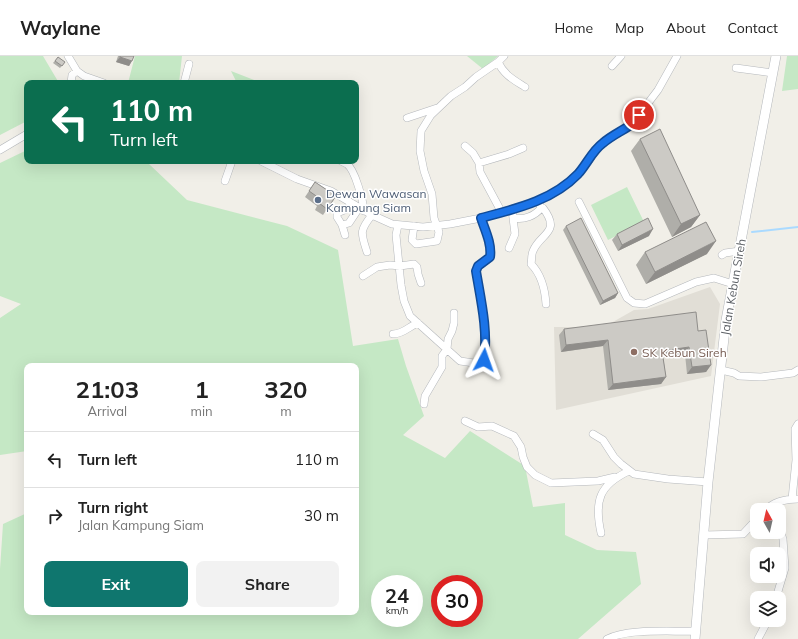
<!DOCTYPE html>
<style>
:root{--surface:#fff;--page:#f2f2f2;--text:#222;--muted:#767676;--line:#e0e0e0;--accent:#0f766e}
body{margin:0;font-family:Mulish,sans-serif;background:var(--page);color:var(--text);height:100vh;display:flex;flex-direction:column;font-size:15px;white-space:nowrap}
*{box-sizing:border-box;margin:0}
p{font-size:13px;color:var(--muted)}
.icon{flex:none;width:22px;height:22px;fill:none;stroke:currentColor;stroke-width:2;stroke-linecap:round;stroke-linejoin:round}
.map{position:relative;flex:1;overflow:hidden}
.drawer{position:absolute;left:24px;top:307px;width:335px;height:252px;display:flex;flex-direction:column;background:var(--surface);border-radius:8px;box-shadow:0 4px 16px #0002}
.drawer>*{flex:none}
.hud{position:absolute;left:24px;top:24px;width:335px;height:84px;border-radius:8px;box-shadow:0 4px 16px #0002;background:#0b6e4f;color:#fff;overflow:hidden}
.needle{width:26px;rotate:352deg}
.buttons{position:absolute;left:750px;top:447px;display:grid;gap:8px}
.buttons a{display:grid;place-items:center;width:36px;height:36px;border-radius:8px;background:var(--surface);box-shadow:0 4px 16px #0002;font-size:20px}
.speed{position:absolute;left:371px;top:519px;display:flex;gap:8px;font-size:20px;font-weight:700;text-align:center}
.speed>*{display:grid;place-content:center;width:52px;height:52px;border-radius:50%;background:var(--surface);box-shadow:0 4px 16px #0002;line-height:1}
.speed small{font-size:10px;font-weight:400}
.speed .limit{border:6px solid #d22;background:#fff;color:#111}
.pin{position:absolute;display:grid;place-items:center;width:34px;height:34px;color:#fff;margin:-17px;border:2px solid #fff;border-radius:50%;box-shadow:0 1px 4px #0007}
.me{position:absolute;width:44px;margin:-22px;rotate:4deg;stroke-linejoin:round;filter:drop-shadow(0 0 3px #0008)}
.turn{display:flex;align-items:center;gap:14px;height:84px;padding:0 20px;font-size:18px}
.turn .icon{width:52px;height:52px;stroke-width:2.5}
.turn b{display:block;font-size:28px;line-height:34px}
.eta{display:flex;justify-content:space-evenly;align-items:center;height:68px;text-align:center}
.eta b{font-size:24px;font-weight:700;line-height:28px}
.action{display:flex;gap:8px;margin-top:auto;padding:8px 20px}
.action a{flex:1;height:46px;border-radius:8px;background:var(--accent);color:#fff;font-size:16px;font-weight:700;line-height:46px;text-align:center}
.action a+a{background:var(--page);color:var(--text)}
ul{padding:0;list-style:none}
li{display:flex;align-items:center;gap:12px;height:56px;padding:0 20px;border-top:1px solid var(--line)}
li div{flex:1}
li b{display:block;font-size:15px}
li em{font-style:normal}
header{display:flex;align-items:center;gap:24px;box-sizing:border-box;height:56px;padding:0 20px;background:var(--surface);border-bottom:1px solid var(--line)}
header strong{font-size:19px}
nav{display:flex;gap:22px;margin-inline-start:auto;font-size:14px}
.map>svg:first-child{display:block}
.education{fill:#e1ded6}
.green{fill:#c5e8c5;fill-rule:evenodd}
.lines{fill:none;stroke-linecap:round;stroke-linejoin:round}
.stream{stroke:#aadaff;stroke-width:2}
.minor-casing{stroke:#b5b8bc;stroke-width:8}
.tertiary-casing{stroke:#b5b8bc;stroke-width:10}
.minor{stroke:#fff;stroke-width:7}
.tertiary{stroke:#fff;stroke-width:9}
.wall{fill:#afaea9}
.shaded-wall{fill:#8f8d8a}
.building{fill:#cccac5;stroke:#8f8d8a}
.route-casing{stroke:#114b97;stroke-width:10}
.route{stroke:#1a73e8;stroke-width:7}
.service-dot{fill:#5c6f8a;stroke:#fff;stroke-width:1.5}
.education-dot{fill:#8d6e63;stroke:#fff;stroke-width:1.5}
.labels{text-anchor:middle;dominant-baseline:central;stroke-width:3;stroke-linejoin:round;paint-order:stroke}
.service-label{font-size:12px;fill:#4e5e75;stroke:#fff;text-anchor:start}
.street-label{font-size:12px;fill:#5f6368;stroke:#fff}
.education-label{font-size:12px;fill:#785e54;stroke:#fff;text-anchor:start}
</style>
<header>
<strong>Waylane</strong>
<nav><a>Home</a><a>Map</a><a>About</a><a>Contact</a></nav>
</header>
<div class="map">
<svg width="798" height="583" viewBox="0 0 798 583">
<rect width="100%" height="100%" fill="#f1efe8"/>
<path class="education" d="M 710,231 L 720,248 L 711,320 L 556,354 L 554,271 L 604,271 L 634,254 L 648,253 Z"/>
<path class="green" d="M 0,0 L 43,0 L 59,27 L 27,27 L 27,65 L 0,79 Z
M 135,0 L 182,0 L 179,27 L 128,27 Z
M 467,0 L 498,0 L 483,13 Z
M 787,0 L 798,0 L 798,33 L 782,35 Z
M 231,15 L 262,27 L 237,27 Z
M 27,94 L 27,105 L 149,105 L 149,108 L 187,144 L 287,170 L 338,194 L 353,290 L 398,283 L 406,310 L 424,360 L 403,379 L 445,402 L 470,375 L 525,410 L 533,451 L 565,447 L 565,479 L 597,494 L 636,496 L 641,528 L 578,583 L 0,583 L 0,513 L 3,468 L 27,457 L 27,556 L 356,556 L 356,310 L 27,310 L 27,395 L 0,399 L 0,262 L 21,248 L 0,240 L 0,107 ZM 380,528 L 414,528 L 414,562 L 380,562 ZM 440,528 L 474,528 L 474,562 L 440,562 Z
M 627,131 L 644,166 L 608,184 L 591,149 Z"/>
<g class="lines">
<path class="stream" d="M 752,176 L 798,171"/>
<defs>
<path id="minor" d="M 68,0 L 77,15 L 84,20 L 104,27
M 498,6 C 504,19 514,24 525,31
M 612,10 L 621,0
M 736,12 L 773,17
M 71,27 L 72,19 L 77,15
M 184,27 L 189,8
M 407,62 L 437,52
M 465,90 L 473,97 L 479,107 L 480,116 L 502,157
M 0,94 L 27,78
M 261,105 L 297,123 L 331,135 L 372,159 L 392,168 L 423,171 L 450,168 L 481,162 L 538,145 L 554,137 L 571,124 L 588,106 L 595,95 L 602,87 L 631,69 L 639,59 L 658,34 L 677,0
M 341,105 C 343,106 345,107 347,108 C 355,114 363,144 364,155
M 479,107 L 509,98 L 523,92
M 225,125 L 232,105
M 579,146 L 627,242 L 634,247 L 645,248 L 696,226 L 714,222 L 733,228
M 541,152 L 543,152 C 562,177 540,177 533,195 C 531,199 532,204 531,208 C 542,219 545,233 546,248
M 514,162 C 524,164 535,160 541,152 L 540,149
M 342,169 L 349,167 L 359,152
M 398,169 L 396,179 L 401,229 L 404,245 L 410,260 L 460,305 L 474,307 L 484,304 C 488,274 481,245 476,215 L 478,210 L 490,201 C 492,188 485,174 481,162
M 414,170 L 412,184 L 416,188 L 437,185 L 439,176 L 434,162 L 432,138 L 424,115 L 420,95 L 421,75 L 431,59 L 451,40 L 465,31 L 476,21 L 498,6 L 504,0
M 345,179 L 342,169 L 337,161 L 337,157 L 347,153 L 351,148
M 509,192 L 515,178 L 512,154
M 367,196 C 361,177 359,175 372,159
M 722,199 L 725,197 L 740,195
M 363,220 L 377,211 L 390,209 L 400,210 L 414,208 L 417,211 L 418,218 L 421,227
M 393,278 C 404,278 409,270 418,267
M 721,314 L 734,317 L 739,320 L 761,321 L 793,317 L 798,314
M 424,348 L 425,340 L 442,311 L 442,300 L 447,293 L 448,283 L 452,275 L 454,267 L 454,257
M 465,365 L 478,371 L 492,370 L 514,380 L 521,391 L 523,401 L 527,411 L 535,419 L 551,427 L 598,425 L 615,421
M 593,378 L 603,384 L 614,401 L 621,408 L 634,418 L 668,423 L 708,426
M 792,443 L 796,404 L 795,373 L 798,368
M 766,454 C 774,445 785,443 798,443
M 601,477 C 594,445 599,429 629,415
M 704,479 L 743,478 L 757,463
M 776,542 L 785,512 L 783,483 L 779,472
M 607,583 C 628,572 671,576 696,575
M 758,583 L 768,564"/>
<path id="tertiary" d="M 695,583 L 708,426 L 726,264 L 776,0"/>
</defs>
<use href="#minor" class="minor-casing"/>
<use href="#tertiary" class="tertiary-casing"/>
<use href="#minor" class="minor"/>
<use href="#tertiary" class="tertiary"/>
</g>
<path class="wall" d="M 118,0 L 134,0 L 129,10 L 116,6 Z
M 58,1 L 65,6 L 60,12 L 53,7 Z
M 640,83 L 700,159 L 691,171 L 672,181 L 631,95 Z
M 315,126 L 336,140 L 323,159 L 315,154 L 317,150 L 305,141 Z
M 566,170 L 618,237 L 615,242 L 600,249 L 563,174 Z
M 617,178 L 649,180 L 618,195 L 612,184 Z
M 645,196 L 707,198 L 646,228 L 636,209 Z
M 564,273 L 698,275 L 711,309 L 706,316 L 687,318 L 685,298 L 663,300 L 666,321 L 661,328 L 608,334 L 603,290 L 561,296 L 559,279 Z"/>
<path class="shaded-wall" d="M 120,1 L 132,5 L 129,10 L 116,6 Z
M 700,159 L 691,171 L 672,181 L 681,168 Z
M 653,173 L 649,180 L 618,195 L 622,189 Z
M 716,185 L 707,198 L 646,228 L 655,216 Z
M 618,237 L 615,242 L 600,249 L 603,245 Z
M 608,284 L 603,290 L 561,296 L 566,289 Z
M 689,291 L 685,298 L 658,301 L 662,295 Z
M 711,309 L 706,316 L 687,318 L 692,311 Z
M 666,321 L 661,328 L 608,334 L 613,328 Z"/>
<path class="building" d="M 120,0 L 134,0 L 132,5 L 120,1 Z
M 58,1 L 65,6 L 62,10 L 55,5 Z
M 660,73 L 700,159 L 681,168 L 640,83 Z
M 315,126 L 336,140 L 327,153 L 319,147 L 322,144 L 309,135 Z
M 581,162 L 618,237 L 603,245 L 566,170 Z
M 648,162 L 653,173 L 622,189 L 617,178 Z
M 706,166 L 716,185 L 655,216 L 645,196 Z
M 696,256 L 698,275 L 706,274 L 711,309 L 692,311 L 689,291 L 662,295 L 666,321 L 613,328 L 608,284 L 566,289 L 564,273 Z"/>
<g class="lines">
<defs>
<path id="route" d="M 484,304 C 488,274 481,245 476,215 L 478,210 L 490,201 C 492,188 485,174 481,162 C 515,153 552,145 578,118 C 587,108 592,95 603,87 C 611,80 620,76 629,70 C 633,67 636,63 639,59"/>
</defs>
<use href="#route" class="route-casing"/>
<use href="#route" class="route"/>
</g>
<circle class="service-dot" cx="318" cy="144" r="4"/>
<circle class="education-dot" cx="634" cy="296" r="4"/>
<g class="labels">
<g class="service-label">
<text x="326" y="137">Dewan Wawasan<tspan x="326" dy="14">Kampung Siam</tspan></text>
</g>
<g class="street-label">
<text transform="translate(733 231) rotate(-80)">Jalan Kebun Sireh</text>
</g>
<g class="education-label">
<text x="642" y="296">SK Kebun Sireh</text>
</g>
</g>
</svg>
<div class="buttons">
<a><svg class="needle" viewBox="-14 -14 28 28"><path d="M0-13l5 13h-10z" fill="#e53935"/><path d="M0 13l5-13h-10z" fill="#767676"/></svg></a>
<a><svg class="icon" aria-label="sound" viewBox="0 0 24 24"><path d="M4 9h4l5-4v14l-5-4H4zM17 9q2 3 0 6"/></svg></a>
<a><svg class="icon" aria-label="layers" viewBox="0 0 24 24"><path d="M12 4l9 5-9 5-9-5zM3 14l9 5 9-5"/></svg></a>
</div>
<div class="speed"><div>24<small>km/h</small></div><div class="limit">30</div></div>
<div class="pin" style="left:639px;top:59px;background:#d93025"><svg class="icon" aria-label="arrive" viewBox="0 0 24 24"><path d="M6 21V4h12l-3 4 3 4H6"/></svg></div>
<svg class="me" style="left:484px;top:304px" viewBox="-20 -20 40 40"><path d="M0-17L14 15 0 8-14 15z" fill="#1a73e8" stroke="#fff" stroke-width="4"/></svg>
<div class="hud">
<div class="turn"><svg class="icon" aria-label="left" viewBox="0 0 24 24"><path d="M17 20v-9H6M10 6l-5 5 5 5"/></svg><div><b>110 m</b>Turn left</div></div>
</div>
<section class="drawer">
<div class="eta">
<div><b>21:03</b><p>Arrival</p></div>
<div><b>1</b><p>min</p></div>
<div><b>320</b><p>m</p></div>
</div>
<ul>
<li><svg class="icon" aria-label="left" viewBox="0 0 24 24"><path d="M17 20v-9H6M10 6l-5 5 5 5"/></svg><div><b>Turn left</b></div><em>110 m</em></li>
<li><svg class="icon" aria-label="right" viewBox="0 0 24 24"><path d="M7 20v-9h11M14 6l5 5-5 5"/></svg><div><b>Turn right</b><p>Jalan Kampung Siam</p></div><em>30 m</em></li>
</ul>
<div class="action"><a>Exit</a><a>Share</a></div>
</section>
</div>
